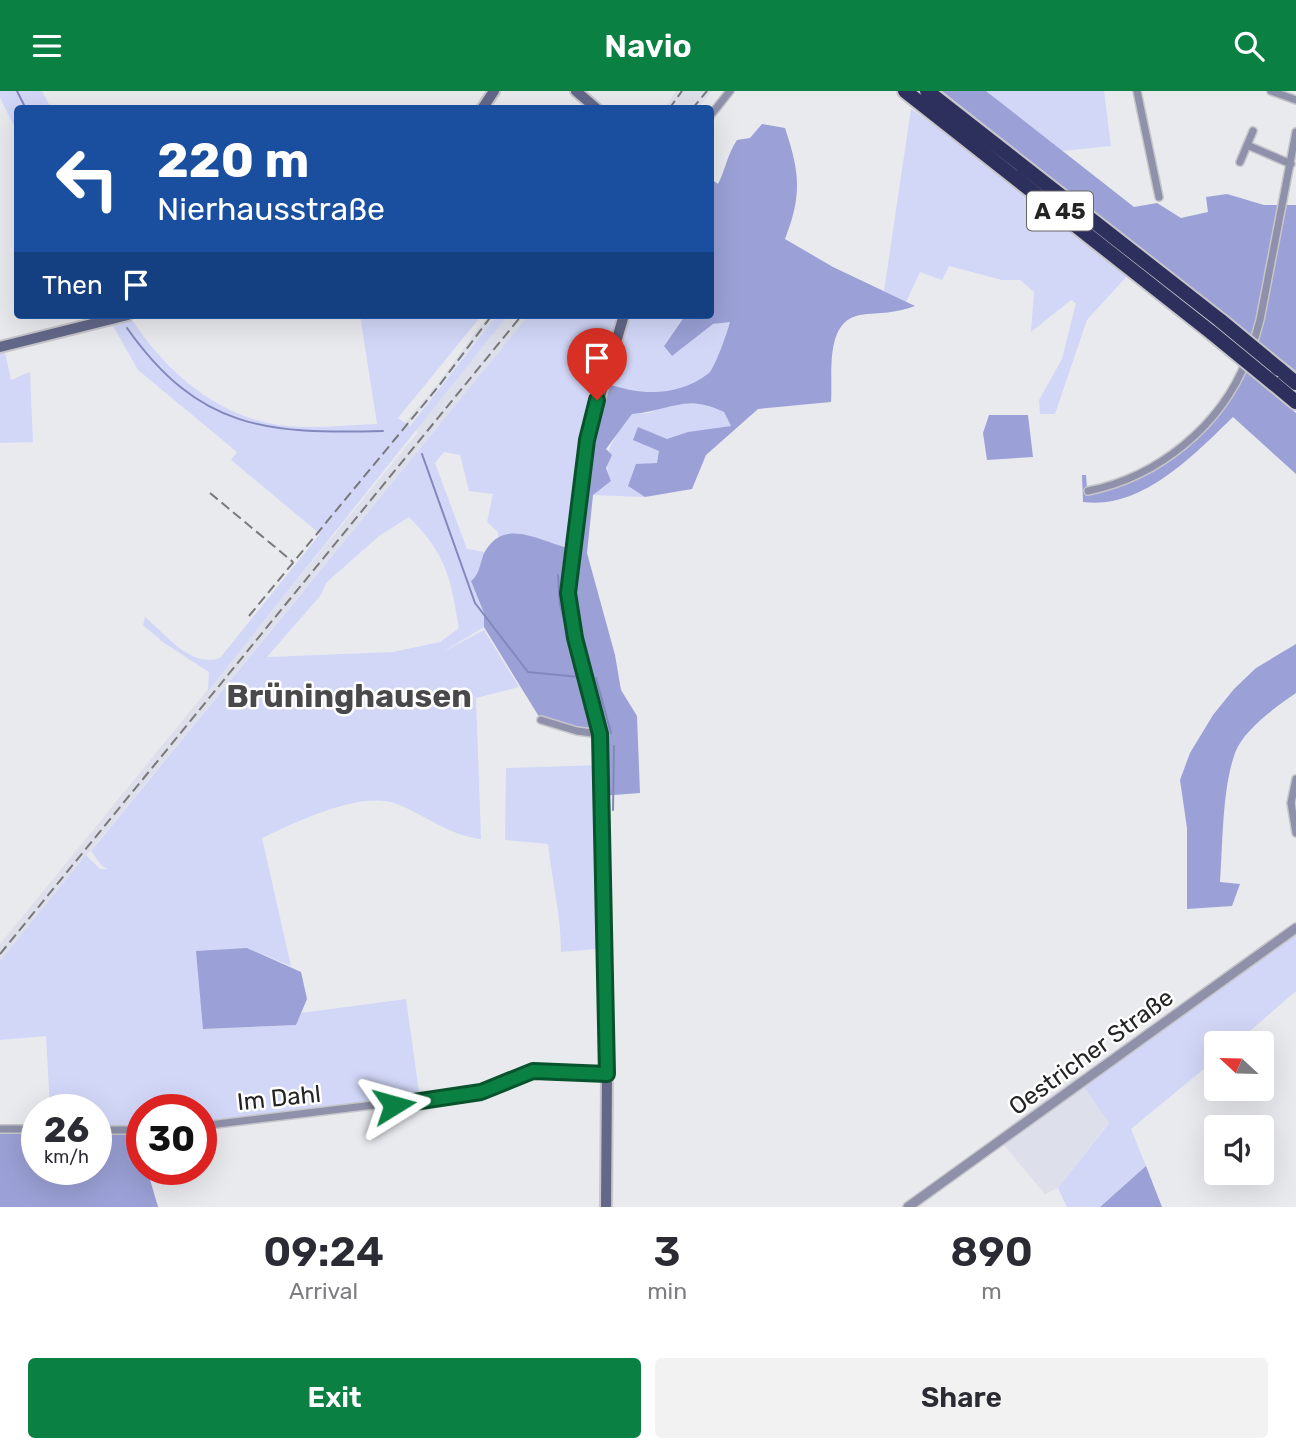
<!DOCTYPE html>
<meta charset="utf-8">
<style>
:root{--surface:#fff;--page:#f2f2f3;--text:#2b2b33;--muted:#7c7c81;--accent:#0b8043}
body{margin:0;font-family:Rubik,sans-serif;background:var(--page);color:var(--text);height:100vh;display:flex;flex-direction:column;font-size:26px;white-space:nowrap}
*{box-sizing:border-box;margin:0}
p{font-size:23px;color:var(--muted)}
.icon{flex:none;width:38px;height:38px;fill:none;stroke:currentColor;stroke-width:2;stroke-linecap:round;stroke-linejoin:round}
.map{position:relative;height:1116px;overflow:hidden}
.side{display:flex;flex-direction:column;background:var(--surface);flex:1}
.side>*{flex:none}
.top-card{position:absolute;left:14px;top:14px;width:700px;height:214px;border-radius:7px;box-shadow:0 7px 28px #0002;background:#1a4fa0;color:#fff;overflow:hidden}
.needle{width:46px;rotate:292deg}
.buttons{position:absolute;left:1204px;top:940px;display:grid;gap:14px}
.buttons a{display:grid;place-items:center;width:70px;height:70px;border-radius:7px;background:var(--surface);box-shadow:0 7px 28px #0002;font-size:35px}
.speed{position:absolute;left:21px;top:1003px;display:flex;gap:14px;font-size:35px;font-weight:700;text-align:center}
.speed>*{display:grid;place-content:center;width:91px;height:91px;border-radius:50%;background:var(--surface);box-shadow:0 7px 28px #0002;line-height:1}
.speed small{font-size:18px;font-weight:400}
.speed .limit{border:10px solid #d22;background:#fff;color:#111}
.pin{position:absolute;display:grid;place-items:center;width:60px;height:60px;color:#fff;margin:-72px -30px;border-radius:50% 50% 50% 0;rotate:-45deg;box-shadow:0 0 7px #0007}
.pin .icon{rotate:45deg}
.me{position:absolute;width:77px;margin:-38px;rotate:82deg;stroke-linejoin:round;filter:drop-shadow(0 0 5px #0008)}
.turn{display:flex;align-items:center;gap:24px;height:147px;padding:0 28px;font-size:32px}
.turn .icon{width:91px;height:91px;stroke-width:2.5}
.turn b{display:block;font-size:49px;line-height:60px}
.then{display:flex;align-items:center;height:66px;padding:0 28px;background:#0003;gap:14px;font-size:26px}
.eta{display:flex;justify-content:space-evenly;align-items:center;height:119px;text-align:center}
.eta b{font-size:42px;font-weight:600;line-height:49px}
.action{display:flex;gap:14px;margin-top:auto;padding:14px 28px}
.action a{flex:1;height:80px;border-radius:7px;background:var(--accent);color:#fff;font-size:28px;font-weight:600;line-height:80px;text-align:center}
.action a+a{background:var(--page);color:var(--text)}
header{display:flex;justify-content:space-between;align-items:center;height:91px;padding:0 28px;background:var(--accent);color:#fff;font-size:32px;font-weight:600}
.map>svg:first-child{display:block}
.built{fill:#dddfea}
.green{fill:#d2d7f8;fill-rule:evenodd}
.forest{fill:#9ba0d6}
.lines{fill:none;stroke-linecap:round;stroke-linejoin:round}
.stream{stroke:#8388bc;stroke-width:2}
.minor-casing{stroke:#c6c6ca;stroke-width:10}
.tertiary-casing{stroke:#c6c6ca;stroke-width:12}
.secondary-casing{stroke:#c6c6ca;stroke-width:14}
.motorway-casing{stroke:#c6c6ca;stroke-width:18}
.minor{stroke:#8e91a9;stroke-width:7}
.tertiary{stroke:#8e91a9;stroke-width:9}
.secondary{stroke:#636789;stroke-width:10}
.motorway{stroke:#2d2f5c;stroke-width:14}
.rail{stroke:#79797b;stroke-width:2;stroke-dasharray:10 5;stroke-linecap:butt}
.motorway-bridge-casing{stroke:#c6c6ca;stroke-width:18;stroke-linecap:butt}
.motorway-bridge{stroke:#2d2f5c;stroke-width:14}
.route-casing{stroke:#07532c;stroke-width:18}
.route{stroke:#0b8043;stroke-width:12}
.labels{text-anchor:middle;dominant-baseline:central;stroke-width:5;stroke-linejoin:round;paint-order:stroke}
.shield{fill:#fff;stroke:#666;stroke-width:2}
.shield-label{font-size:23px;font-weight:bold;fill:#242425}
.street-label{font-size:24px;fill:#242425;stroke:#fff}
.district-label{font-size:32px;font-weight:bold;fill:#49494c;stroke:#fff}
</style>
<header><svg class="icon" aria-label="menu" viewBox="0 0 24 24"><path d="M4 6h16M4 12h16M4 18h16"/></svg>Navio<svg class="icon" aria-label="search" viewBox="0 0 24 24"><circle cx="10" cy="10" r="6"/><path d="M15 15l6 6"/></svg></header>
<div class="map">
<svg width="1296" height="1116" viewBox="0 0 1296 1116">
<rect width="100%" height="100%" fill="#e9eaee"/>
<path class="built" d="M 676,0 L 712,0 L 698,17 L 665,17 Z
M 488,224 L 497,224 L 320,443 L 315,439 L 438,292 Z
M 508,224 L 529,224 L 0,870 L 0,853 L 418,341 L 415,339 Z
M 1076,986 L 1109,1031 L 1058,1097 L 1045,1103 L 996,1045 Z"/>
<path class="green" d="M 0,0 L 42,0 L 51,17 L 18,18 L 17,41 L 0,7 Z
M 986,0 L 1104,0 L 1111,55 L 1062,60 Z
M 911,18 L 951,45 L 1127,185 L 1087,229 L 1055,323 L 1040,323 L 1039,309 L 1062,268 L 1076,212 L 1071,209 L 1031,241 L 1034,201 L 1020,189 L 1002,189 L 949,175 L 942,189 L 920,181 L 906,211 L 884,200 Z
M 360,224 L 482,224 L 398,327 L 410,335 L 497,224 L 508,224 L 208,600 L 209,581 L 164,552 L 143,534 L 145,526 C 167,544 190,577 220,567 L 320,443 L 231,369 L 237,361 L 138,279 L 113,235 L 132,229 C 167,282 220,328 286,335 C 316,338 347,334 377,333 Z
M 529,224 L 617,224 L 582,354 L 568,452 L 560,457 C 540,449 520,438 498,446 L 498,441 L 487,431 L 493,403 L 469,400 L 460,364 L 444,361 L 435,372 L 467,458 L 485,461 L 479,483 L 472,491 L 484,522 L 484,536 L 441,562 L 484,539 L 519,596 L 476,607 L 481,748 C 450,745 425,724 397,713 C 360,699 295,732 262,747 L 291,875 L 247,857 L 204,938 L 295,934 L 301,922 L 406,908 L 420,1008 L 201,1033 L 200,1016 L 142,1018 L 142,1036 L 96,1034 L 96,1018 L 50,1018 L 46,945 L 0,949 L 0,870 L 86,764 L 100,778 L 108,778 L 102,775 L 91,760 ZM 409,426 C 447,465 450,485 459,537 L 440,551 L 393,561 L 267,566 L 320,505 L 327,491 L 379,445 Z
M 629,224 L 684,225 L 664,254 L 672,265 L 713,233 L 731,230 C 727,240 716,277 710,282 C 679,307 641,305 605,292 Z
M 5,262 L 11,289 L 30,281 L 33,351 L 0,352 L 0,263 Z
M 668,313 L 708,313 L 724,321 L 731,335 C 701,343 664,334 657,372 L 628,395 L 645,406 L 593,404 L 611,390 C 599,361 616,346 632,323 L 649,322 Z
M 601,674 L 609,857 L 561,861 C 561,824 552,790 548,753 L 505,749 L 506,677 Z
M 1296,842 L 1296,900 L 1236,952 L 1216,952 L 1216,968 L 1131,1038 L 1146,1075 L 1100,1116 L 1067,1116 L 1058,1097 L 1109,1032 L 1083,995 Z"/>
<path class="forest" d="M 942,0 L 986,0 L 1134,116 L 1157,112 L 1181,127 L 1208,121 L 1206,106 L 1227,103 L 1264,114 L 1296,114 L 1296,280 Z
M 762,33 L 785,37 C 800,82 802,104 785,148 L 833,176 L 915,215 C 894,223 881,221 860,224 C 824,230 833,284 831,311 L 758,318 L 706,364 L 692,398 L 645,406 L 628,395 L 636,373 L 657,372 L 659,360 L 633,349 L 638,336 L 667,348 L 688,341 L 731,335 L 724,321 C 686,302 669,320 632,323 L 606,358 L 612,364 L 606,377 L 611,390 L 593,404 L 587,462 L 615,564 L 621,599 L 637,625 L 640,702 L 601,705 L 600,643 L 541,629 L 484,536 L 484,522 L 471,490 C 482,482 479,467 488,456 C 509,426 547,455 575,458 L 594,334 L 605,292 C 642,305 678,306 709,282 C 715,277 728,239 730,231 L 713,233 L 672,265 L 664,255 L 684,226 L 681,224 L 710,224 L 711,88 L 718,93 C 726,77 727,64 737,49 L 750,47 Z
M 1243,278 L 1296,322 L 1296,383 L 1233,326 C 1195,363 1142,419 1083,411 L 1082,384 L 1086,384 L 1087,397 L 1128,386 L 1188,348 L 1219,321 Z
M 989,324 L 1028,324 L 1033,366 L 987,369 L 983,342 Z
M 1296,553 L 1296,602 C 1277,615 1243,639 1235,662 C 1222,698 1223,752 1220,791 L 1240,793 L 1232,815 L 1187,818 L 1187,737 L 1180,689 L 1190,662 L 1213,624 L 1234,598 L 1256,577 Z
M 247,857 L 301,881 L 307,908 L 296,934 L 203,938 L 196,860 Z
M 0,1041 L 37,1041 L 37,1078 L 96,1078 L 96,1042 L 137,1043 L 142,1078 L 147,1078 L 158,1116 L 0,1116 Z
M 1146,1075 L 1162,1116 L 1100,1116 Z"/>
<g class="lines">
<path class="stream" d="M 17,0 L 26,18
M 127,237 C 199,339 267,343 383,340
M 422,363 L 475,512 L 528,581 L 579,586
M 558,484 L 560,514 L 571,556
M 574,575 L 577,584
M 596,587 L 611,642
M 613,719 L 614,655"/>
<defs>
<path id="minor" d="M 1137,0 L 1159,106
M 1271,0 L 1296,9
M 710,25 L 730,0
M 1247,54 L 1291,73
M 1240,71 L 1253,40
M 1252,257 L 1260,229 L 1296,41
M 1088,400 C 1158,386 1221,335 1247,268
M 541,629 L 577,640 L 600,643
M 1296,688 L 1291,712 L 1296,742
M 201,1035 L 481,1001 L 533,980 L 607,983
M 0,1038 L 37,1038
M 96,1039 L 142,1039"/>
<path id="tertiary" d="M 908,1116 L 1296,837"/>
<path id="secondary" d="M 576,0 L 597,18
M 482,18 L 494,0
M 0,256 L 128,224
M 606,1116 L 607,983 L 600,643 L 575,547 L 568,502 L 587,349 L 624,224"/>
<path id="motorway" d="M 905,0 L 1212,242
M 927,0 L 1221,230
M 1279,278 L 1296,292
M 1273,292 L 1296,311"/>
</defs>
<use href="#minor" class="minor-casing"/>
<use href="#tertiary" class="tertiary-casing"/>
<use href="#secondary" class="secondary-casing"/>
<use href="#motorway" class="motorway-casing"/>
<use href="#minor" class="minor"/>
<use href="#tertiary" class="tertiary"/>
<use href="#secondary" class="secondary"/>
<use href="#motorway" class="motorway"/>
<path class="rail" d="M 669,18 L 682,0
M 692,18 L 707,0
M 210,402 L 293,471
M 249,525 L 438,296 L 492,224
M 0,863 L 522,224"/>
<defs>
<path id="motorway-bridge" d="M 1221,230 L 1279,278
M 1212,242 L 1273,292"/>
</defs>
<use href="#motorway-bridge" class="motorway-bridge-casing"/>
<use href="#motorway-bridge" class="motorway-bridge"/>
</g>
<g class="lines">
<defs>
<path id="route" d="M 394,1014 L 481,1001 L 533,980 L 607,983 L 600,643 L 575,547 L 568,502 L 587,349 L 597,309"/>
</defs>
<use href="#route" class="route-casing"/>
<use href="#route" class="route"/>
</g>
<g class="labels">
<rect class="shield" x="1027" y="100.5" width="66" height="39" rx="5"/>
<g class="shield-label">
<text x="1060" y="120">A 45</text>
</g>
<g class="street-label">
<text transform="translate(1091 961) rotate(-36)">Oestricher Straße</text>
<text transform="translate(279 1007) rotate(-6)">Im Dahl</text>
</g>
<g class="district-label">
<text x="349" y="605">Brüninghausen</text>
</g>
</g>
</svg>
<div class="buttons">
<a><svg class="needle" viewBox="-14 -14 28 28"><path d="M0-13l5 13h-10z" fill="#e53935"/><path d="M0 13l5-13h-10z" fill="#7c7c81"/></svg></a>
<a><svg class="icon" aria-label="sound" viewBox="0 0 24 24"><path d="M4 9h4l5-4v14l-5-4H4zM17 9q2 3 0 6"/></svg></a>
</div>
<div class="speed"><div>26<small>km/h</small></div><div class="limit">30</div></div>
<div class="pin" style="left:597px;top:309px;background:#d93025"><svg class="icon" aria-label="arrive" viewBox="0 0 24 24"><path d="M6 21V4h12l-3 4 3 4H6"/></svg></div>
<svg class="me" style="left:394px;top:1014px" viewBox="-20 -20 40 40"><path d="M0-17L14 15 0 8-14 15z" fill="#0b8043" stroke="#fff" stroke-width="4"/></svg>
<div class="top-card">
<div class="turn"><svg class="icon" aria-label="left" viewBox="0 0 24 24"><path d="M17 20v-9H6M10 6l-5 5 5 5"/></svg><div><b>220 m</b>Nierhausstraße</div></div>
<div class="then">Then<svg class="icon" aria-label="arrive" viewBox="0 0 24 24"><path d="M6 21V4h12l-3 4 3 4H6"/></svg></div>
</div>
</div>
<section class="side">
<div class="eta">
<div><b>09:24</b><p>Arrival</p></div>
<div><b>3</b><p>min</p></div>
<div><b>890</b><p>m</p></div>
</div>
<div class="action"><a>Exit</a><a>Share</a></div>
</section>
